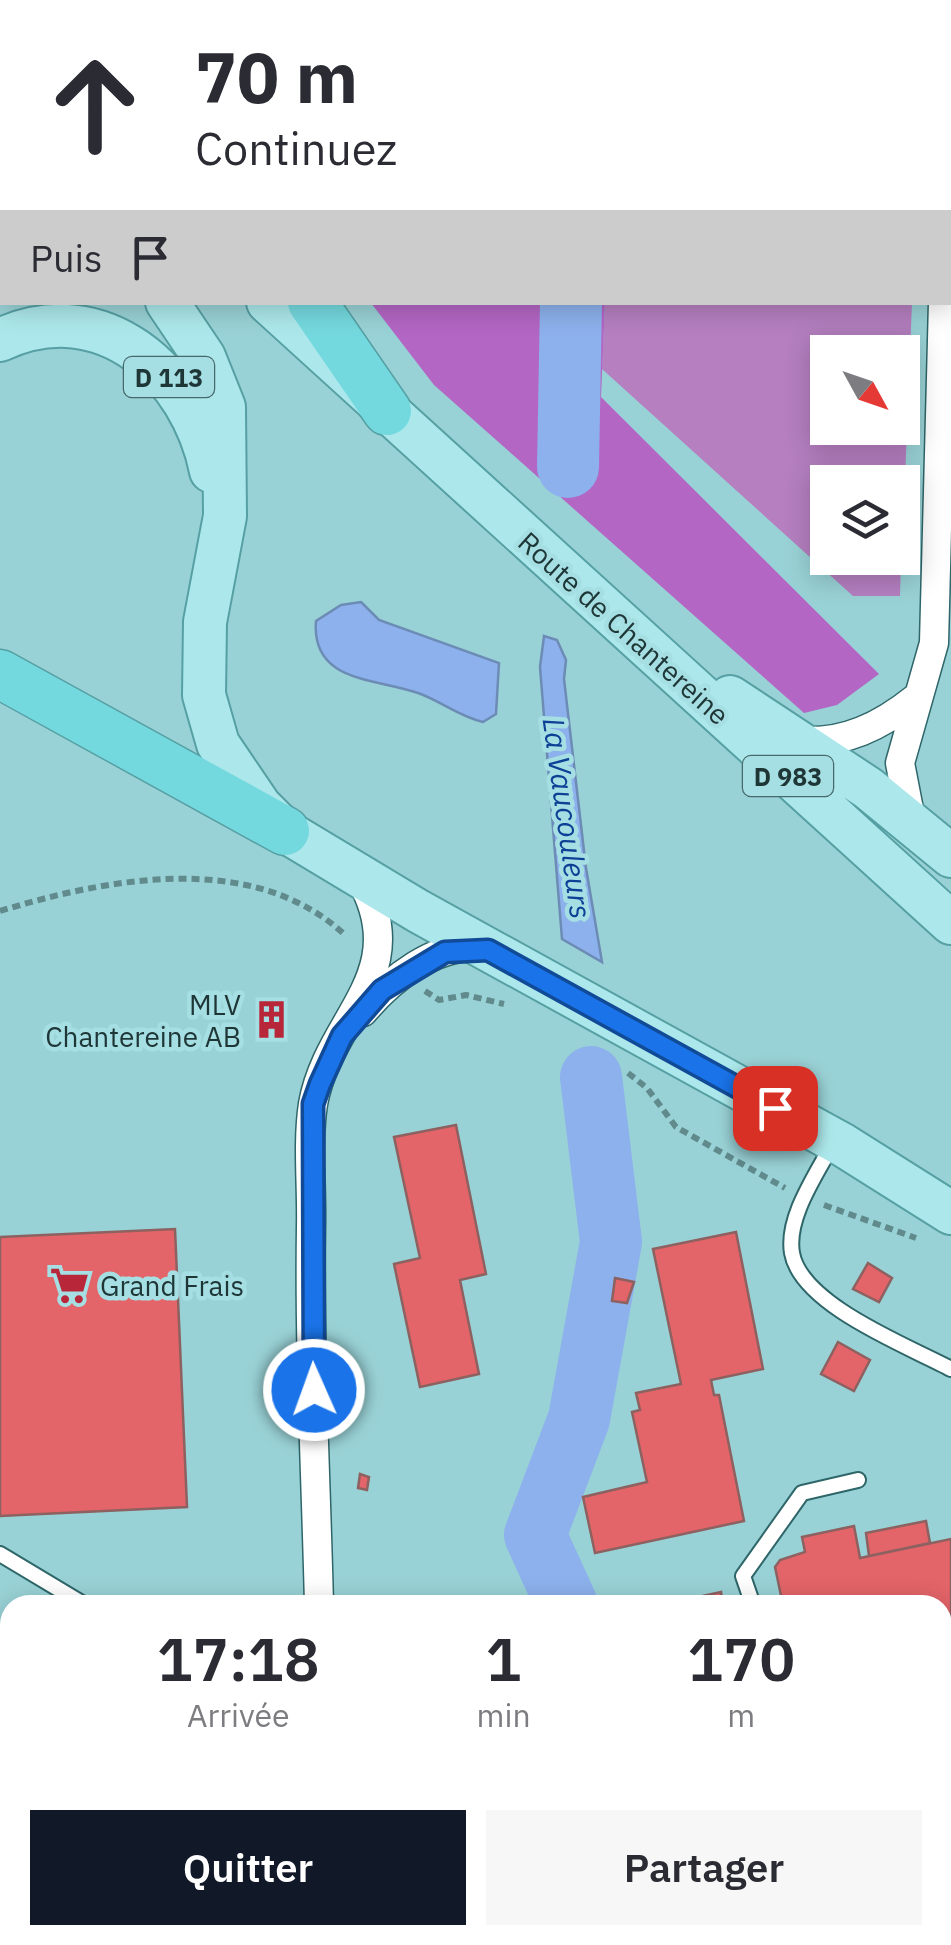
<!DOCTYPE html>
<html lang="fr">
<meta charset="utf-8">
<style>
:root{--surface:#fff;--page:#f7f7f7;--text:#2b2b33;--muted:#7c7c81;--accent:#111827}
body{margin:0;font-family:"IBM Plex Sans",sans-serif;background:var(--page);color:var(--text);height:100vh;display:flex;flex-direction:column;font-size:38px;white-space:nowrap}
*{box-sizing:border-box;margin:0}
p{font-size:32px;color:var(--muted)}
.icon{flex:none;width:55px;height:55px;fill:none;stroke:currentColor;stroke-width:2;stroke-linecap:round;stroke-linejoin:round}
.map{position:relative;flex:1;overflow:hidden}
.sheet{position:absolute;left:0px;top:1595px;width:952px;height:350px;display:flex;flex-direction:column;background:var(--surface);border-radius:30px 30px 0 0;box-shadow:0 5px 25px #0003}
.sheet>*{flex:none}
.top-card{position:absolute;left:0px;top:0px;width:952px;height:305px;box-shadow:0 5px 25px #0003;background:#fff;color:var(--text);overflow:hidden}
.needle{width:65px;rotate:130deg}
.tools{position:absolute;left:810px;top:335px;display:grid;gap:20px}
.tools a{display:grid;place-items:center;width:110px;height:110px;border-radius:0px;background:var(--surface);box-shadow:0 5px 25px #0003;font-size:50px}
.pin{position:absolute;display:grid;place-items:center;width:85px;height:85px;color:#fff;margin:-42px;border-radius:20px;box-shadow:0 5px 15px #0006}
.me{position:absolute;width:110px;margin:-55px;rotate:358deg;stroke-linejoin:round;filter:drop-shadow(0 0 8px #0008)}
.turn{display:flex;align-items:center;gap:35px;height:210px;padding:0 30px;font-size:45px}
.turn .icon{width:130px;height:130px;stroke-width:2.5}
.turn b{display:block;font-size:70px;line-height:85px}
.then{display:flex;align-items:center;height:95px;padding:0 30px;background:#0003;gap:20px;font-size:38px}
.eta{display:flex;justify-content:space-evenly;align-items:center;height:170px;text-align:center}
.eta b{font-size:60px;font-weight:600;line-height:70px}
.action{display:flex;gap:20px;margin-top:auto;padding:20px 30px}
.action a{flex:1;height:115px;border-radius:0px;background:var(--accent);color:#fff;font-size:40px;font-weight:600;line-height:115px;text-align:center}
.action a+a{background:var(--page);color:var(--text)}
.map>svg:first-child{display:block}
.green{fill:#b57fc0;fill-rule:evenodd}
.forest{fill:#b366c4}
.water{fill:#8db1ec;stroke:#6c8cb6;stroke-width:2.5}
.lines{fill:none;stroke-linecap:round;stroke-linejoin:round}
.river{stroke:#8db1ec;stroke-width:62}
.building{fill:#e36469;stroke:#8d6160;stroke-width:2.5}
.service-casing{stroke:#2e6669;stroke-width:18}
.minor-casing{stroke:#2e6669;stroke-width:31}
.secondary-casing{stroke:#2e6669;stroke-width:41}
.primary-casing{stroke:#56a0a4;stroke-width:46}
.motorway-casing{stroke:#56a0a4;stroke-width:51}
.path{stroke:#608a8c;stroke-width:6;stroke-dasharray:8 5;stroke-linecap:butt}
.service{stroke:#fff;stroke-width:14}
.minor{stroke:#fff;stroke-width:28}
.secondary{stroke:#fff;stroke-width:38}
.primary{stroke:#ace8eb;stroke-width:42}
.motorway{stroke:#74d9de;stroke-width:48}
.route-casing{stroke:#114b97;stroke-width:25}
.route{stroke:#1a73e8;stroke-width:18}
.labels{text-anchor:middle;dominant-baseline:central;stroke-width:9;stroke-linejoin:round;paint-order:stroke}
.shield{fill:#a6dfe3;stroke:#48696b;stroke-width:2.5}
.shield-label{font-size:25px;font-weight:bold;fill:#1f3637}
.street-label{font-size:28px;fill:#1f3637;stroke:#a6dfe3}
.poi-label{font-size:28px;fill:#1f3637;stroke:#a6dfe3;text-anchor:end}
.water-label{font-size:30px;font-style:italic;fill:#0c4196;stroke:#a6dfe3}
</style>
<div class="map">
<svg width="951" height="1945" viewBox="0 0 951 1945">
<rect width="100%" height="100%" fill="#99d2d6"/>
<path class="green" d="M 620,0 L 911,0 L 620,2 Z
M 605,303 L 912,303 L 903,529 L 902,482 L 828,482 L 828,558 L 901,558 L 900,596 L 853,596 L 602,369 ZM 828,352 L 902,352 L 902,428 L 828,428 Z"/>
<path class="forest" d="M 339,0 L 620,0 L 339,2 Z
M 371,303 L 605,303 L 601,397 L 879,674 L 837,705 L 804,713 L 434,385 Z"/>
<path class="water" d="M 361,602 L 379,620 L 499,663 L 496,714 L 483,722 C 458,716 441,701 418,693 C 376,678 311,683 316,621 L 341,605 Z
M 544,636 L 557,640 L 566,660 L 564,679 L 586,868 L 602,962 L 562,939 L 540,667 Z"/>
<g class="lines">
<path class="river" d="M 576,2 L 576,0
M 568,467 L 571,302
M 567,1605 L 535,1535 L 579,1419 L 611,1242 L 591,1077
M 702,1945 L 705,1935"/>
</g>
<path class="building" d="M 280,1014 L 280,1025 L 262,1026 L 261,1015 Z
M 456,1125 L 486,1274 L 460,1280 L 479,1374 L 420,1387 L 394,1264 L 420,1258 L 394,1137 Z
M 175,1229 L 187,1507 L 0,1516 L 0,1237 Z
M 736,1232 L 763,1369 L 711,1380 L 714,1395 L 719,1395 L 744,1521 L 595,1553 L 583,1497 L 647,1482 L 632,1412 L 640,1410 L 636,1393 L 681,1384 L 653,1249 Z
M 868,1263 L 892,1278 L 879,1302 L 853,1289 Z
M 615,1278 L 634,1282 L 627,1303 L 612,1301 Z
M 838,1342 L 870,1360 L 854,1391 L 821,1374 Z
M 360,1474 L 369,1477 L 367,1490 L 358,1488 Z
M 926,1521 L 930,1543 L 869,1556 L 866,1533 Z
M 854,1526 L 860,1558 L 951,1539 L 951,1652 L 942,1653 L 942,1605 L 783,1605 L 775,1567 L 780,1560 L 805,1552 L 802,1537 Z
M 721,1592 L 723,1605 L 661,1605 Z
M 951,1703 L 951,1757 L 942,1759 L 942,1705 Z
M 951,1794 L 951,1945 L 905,1945 L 903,1935 L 942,1935 L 942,1796 Z
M 0,1831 L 10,1837 L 10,1935 L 112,1935 L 106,1945 L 0,1945 Z
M 211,1935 L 293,1935 L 296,1945 L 190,1945 L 189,1941 Z
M 555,1935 L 581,1935 L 587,1945 L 541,1945 Z"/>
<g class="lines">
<defs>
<path id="service" d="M 832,1145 C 816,1175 786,1218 792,1253 C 801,1305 908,1346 951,1369
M 0,1554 L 85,1605
M 753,1605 L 743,1576 L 802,1493 L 858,1480
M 942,1682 L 951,1680
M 152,1935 L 154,1945
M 846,1935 L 850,1945"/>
<path id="minor" d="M 950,36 L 951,0
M 799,741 C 845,744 881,726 916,698
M 911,820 L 900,763 L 934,643 L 943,302
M 363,1012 C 390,980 437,941 483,948
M 319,1605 C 316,1479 309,1352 311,1226 C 312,1187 307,1143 313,1104 C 328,1018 414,975 361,880
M 381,1935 L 385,1945"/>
<path id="secondary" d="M 0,270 L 2,269"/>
<path id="primary" d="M 90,0 L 91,2
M 22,2 L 22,0
M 0,58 L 2,56
M 0,236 L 2,237
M 167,302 L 204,357 L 224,407 L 225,516 L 205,622 L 204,695 L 218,744 L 260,806 L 285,831 L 418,911 L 843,1145 L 951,1213
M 268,302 L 951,923
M 0,340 C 103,292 192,374 211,471
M 730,697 L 868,788 L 951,856"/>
<path id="motorway" d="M 196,2 L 197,0
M 248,2 L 249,0
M 312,302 L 387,411
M 0,674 L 285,831"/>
</defs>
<use href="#service" class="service-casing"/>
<use href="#minor" class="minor-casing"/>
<use href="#secondary" class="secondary-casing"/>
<use href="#primary" class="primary-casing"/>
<use href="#motorway" class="motorway-casing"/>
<path class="path" d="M 0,911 C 108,878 254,850 345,935
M 425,991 L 439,1000 L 466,995 L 504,1004
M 628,1073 L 647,1088 L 676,1127 L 785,1188
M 824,1205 L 916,1238"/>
<use href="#service" class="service"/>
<use href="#minor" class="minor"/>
<use href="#secondary" class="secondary"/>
<use href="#primary" class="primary"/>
<use href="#motorway" class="motorway"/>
</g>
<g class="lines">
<defs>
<path id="route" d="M 314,1390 L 313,1104 L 320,1084 L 342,1036 L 382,990 L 445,952 L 488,950 L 775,1108"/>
</defs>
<use href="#route" class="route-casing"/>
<use href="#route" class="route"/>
</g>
<defs>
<symbol id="building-bare" viewBox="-9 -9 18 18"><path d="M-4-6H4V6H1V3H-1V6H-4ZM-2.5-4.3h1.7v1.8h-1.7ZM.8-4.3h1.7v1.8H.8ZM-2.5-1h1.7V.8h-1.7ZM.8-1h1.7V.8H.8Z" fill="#b82739" stroke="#a6dfe3" stroke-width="2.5" paint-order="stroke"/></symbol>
<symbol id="supermarket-bare" viewBox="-9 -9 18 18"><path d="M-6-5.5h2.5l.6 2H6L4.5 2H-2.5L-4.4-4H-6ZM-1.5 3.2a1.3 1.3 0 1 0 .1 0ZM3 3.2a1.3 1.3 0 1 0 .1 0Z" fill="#b82739" stroke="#a6dfe3" stroke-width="2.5" paint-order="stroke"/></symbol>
</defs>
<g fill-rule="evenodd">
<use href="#building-bare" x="244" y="992" width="55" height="55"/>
<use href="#supermarket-bare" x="42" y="1258" width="55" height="55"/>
</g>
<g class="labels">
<g class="shield">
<rect x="124" y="357" width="90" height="40" rx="8"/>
<rect x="743" y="756" width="90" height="40" rx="8"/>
</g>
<g class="shield-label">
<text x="169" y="377">D 113</text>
<text x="788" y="776">D 983</text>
</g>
<g class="street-label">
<text transform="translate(624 628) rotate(42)">Route de Chantereine</text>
</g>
<g class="poi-label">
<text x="241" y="1004">MLV<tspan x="241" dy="32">Chantereine AB</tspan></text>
<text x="100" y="1285" text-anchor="start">Grand Frais</text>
</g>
<g class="water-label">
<text transform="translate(568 818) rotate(82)">La Vaucouleurs</text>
</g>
</g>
</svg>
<div class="tools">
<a><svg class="needle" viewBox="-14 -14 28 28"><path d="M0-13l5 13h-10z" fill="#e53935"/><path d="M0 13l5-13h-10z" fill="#7c7c81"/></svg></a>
<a><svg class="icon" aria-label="layers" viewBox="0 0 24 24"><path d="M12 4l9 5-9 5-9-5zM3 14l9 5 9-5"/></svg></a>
</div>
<div class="pin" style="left:775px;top:1108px;background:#d93025"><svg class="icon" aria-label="arrive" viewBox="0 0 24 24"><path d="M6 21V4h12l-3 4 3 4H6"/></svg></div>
<svg class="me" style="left:314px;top:1390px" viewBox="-20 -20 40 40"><circle r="17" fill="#1a73e8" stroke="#fff" stroke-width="3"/><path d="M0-11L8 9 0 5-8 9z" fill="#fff"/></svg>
<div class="top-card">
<div class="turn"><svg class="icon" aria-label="ahead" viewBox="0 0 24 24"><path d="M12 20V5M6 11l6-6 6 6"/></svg><div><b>70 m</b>Continuez</div></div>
<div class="then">Puis<svg class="icon" aria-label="arrive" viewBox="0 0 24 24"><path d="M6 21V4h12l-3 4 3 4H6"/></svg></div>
</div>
<section class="sheet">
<div class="eta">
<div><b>17:18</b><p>Arrivée</p></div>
<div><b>1</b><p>min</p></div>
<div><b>170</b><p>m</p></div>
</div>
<div class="action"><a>Quitter</a><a>Partager</a></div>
</section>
</div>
